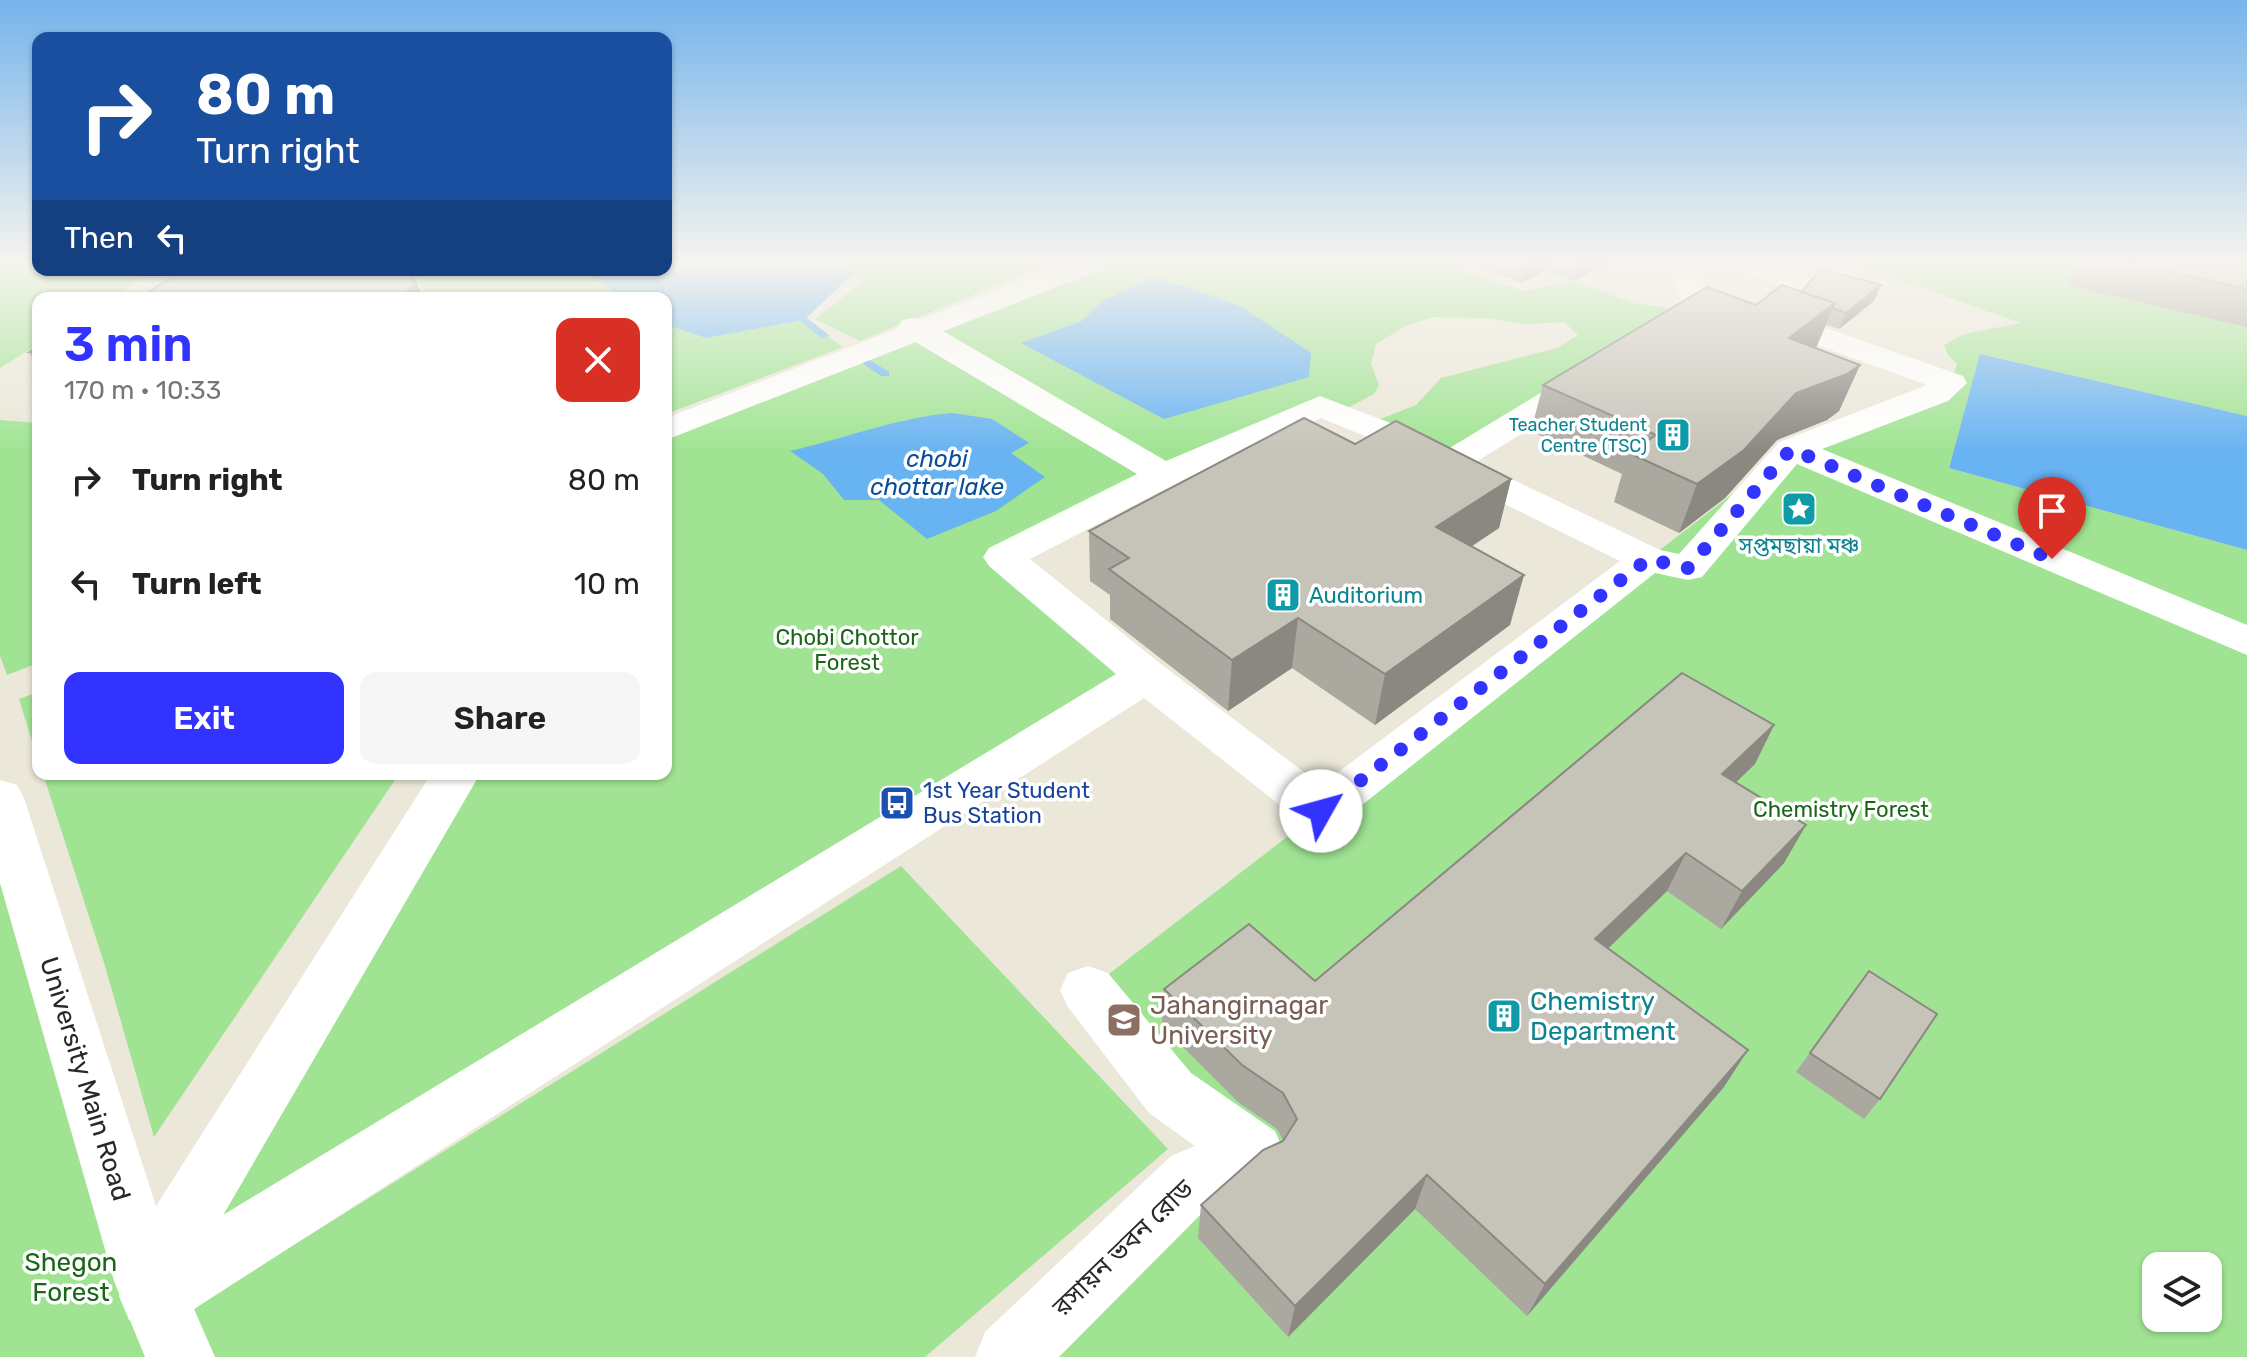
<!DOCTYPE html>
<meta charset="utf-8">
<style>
:root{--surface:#fff;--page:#f6f6f6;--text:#222;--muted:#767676;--accent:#33f}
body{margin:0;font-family:Rubik,"Noto Sans Bengali",sans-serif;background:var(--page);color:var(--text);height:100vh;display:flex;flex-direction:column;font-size:30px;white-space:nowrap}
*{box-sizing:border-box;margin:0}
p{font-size:26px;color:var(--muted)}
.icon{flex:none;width:44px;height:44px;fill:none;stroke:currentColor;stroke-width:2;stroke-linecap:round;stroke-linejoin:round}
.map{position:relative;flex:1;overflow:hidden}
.side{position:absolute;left:32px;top:292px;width:640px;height:488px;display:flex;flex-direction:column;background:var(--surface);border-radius:16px;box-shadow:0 2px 6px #0004}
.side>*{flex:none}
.hud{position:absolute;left:32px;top:32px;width:640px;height:244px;border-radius:16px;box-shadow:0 2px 6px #0004;background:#1a4fa0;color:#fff;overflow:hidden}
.fabs{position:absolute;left:2142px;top:1252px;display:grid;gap:16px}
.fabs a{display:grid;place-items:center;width:80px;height:80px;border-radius:16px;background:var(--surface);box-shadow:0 2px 6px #0004;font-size:40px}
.pin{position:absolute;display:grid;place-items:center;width:68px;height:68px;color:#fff;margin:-82px -34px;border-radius:50% 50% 50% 0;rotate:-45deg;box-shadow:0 0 8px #0007}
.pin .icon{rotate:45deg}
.me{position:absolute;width:88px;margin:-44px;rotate:52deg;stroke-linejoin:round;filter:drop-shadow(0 0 6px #0008)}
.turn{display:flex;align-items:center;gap:28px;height:168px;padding:0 32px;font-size:36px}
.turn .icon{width:104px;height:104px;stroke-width:2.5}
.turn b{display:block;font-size:56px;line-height:68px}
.then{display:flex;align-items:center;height:76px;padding:0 32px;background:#0003;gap:16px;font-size:30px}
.round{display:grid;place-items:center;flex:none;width:84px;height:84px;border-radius:16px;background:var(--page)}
.summary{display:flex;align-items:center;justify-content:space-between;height:136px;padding:0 32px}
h1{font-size:48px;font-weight:600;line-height:60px;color:var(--accent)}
.cta{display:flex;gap:16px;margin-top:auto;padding:16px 32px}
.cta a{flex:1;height:92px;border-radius:16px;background:var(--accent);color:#fff;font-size:32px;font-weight:600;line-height:92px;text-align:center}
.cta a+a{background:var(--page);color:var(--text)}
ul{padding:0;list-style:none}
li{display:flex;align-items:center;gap:24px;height:104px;padding:0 32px}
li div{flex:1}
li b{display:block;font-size:30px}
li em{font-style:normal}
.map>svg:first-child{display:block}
.green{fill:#a0e493;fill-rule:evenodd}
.water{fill:#68b3f2}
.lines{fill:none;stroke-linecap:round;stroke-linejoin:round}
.stream{fill:#68b3f2;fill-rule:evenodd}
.street{fill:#fff;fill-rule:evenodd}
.secondary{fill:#fff;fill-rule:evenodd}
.wall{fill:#aaa89f}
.shaded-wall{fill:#8b8882}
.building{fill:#c6c3b9;stroke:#8b8882;stroke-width:2}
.route{stroke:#33f;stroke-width:14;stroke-dasharray:0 25.2}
.labels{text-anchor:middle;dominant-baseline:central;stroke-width:7;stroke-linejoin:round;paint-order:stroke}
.far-culture-label{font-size:18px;fill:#0d838f;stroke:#fff;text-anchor:end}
.culture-label{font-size:22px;fill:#0d838f;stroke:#fff}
.park-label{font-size:22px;fill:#196617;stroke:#fff}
.transit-label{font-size:22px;fill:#164399;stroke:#fff;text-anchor:start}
.water-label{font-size:24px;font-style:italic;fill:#094e9b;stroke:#fff}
.near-culture-label{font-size:26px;fill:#0d838f;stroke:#fff;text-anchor:start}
.near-education-label{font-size:26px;fill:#785e54;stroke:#fff;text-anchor:start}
.near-street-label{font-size:26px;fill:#282828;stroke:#fff}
.near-park-label{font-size:26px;fill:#196617;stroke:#fff}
</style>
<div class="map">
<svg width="2247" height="1357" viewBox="0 0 2247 1357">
<rect width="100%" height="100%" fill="#ebe7d9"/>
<path class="green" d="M 0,262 L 38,262 L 38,270 L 157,270 L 112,298 L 38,298 L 38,344 L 0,368 Z
M 833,262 L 1053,262 L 860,341 L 815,319 L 861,283 L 853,274 Z
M 1094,262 L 1435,262 L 1523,291 L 1574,281 L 1634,303 L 1673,309 L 1441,459 L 1365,425 L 1416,405 L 1441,378 L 1557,348 L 1578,335 L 1564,322 L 1525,324 L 1487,318 L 1433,317 L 1407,325 L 1376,344 L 1371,364 L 1379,385 L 1374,394 L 1338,413 L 1320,406 L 1004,556 L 1146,676 L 148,1281 L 180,1357 L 0,1357 L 0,798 L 146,1278 L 456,774 L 666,774 L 666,430 Z
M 1848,262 L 2247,262 L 2247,416 L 1981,354 L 1949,468 L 2247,550 L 2247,1357 L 1034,1357 L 1253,1152 L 1088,990 L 1791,449 L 1951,383 L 1957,364 L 1948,355 L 1944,345 L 1964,334 L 2021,323 ZM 2156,1266 L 2208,1266 L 2208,1318 L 2156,1318 Z
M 414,270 L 582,270 L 625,298 L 427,298 Z
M 804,320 L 843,347 L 666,414 L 666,325 L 706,338 Z
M 0,420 L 38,423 L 38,663 L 7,675 L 0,656 Z
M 38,692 L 38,760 L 19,699 Z
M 43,774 L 399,774 L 154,1137 L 105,966 Z
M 901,866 L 1168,1149 L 925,1357 L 202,1357 L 188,1311 Z"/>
<path class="water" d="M 666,262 L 833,262 L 853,274 L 804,320 L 706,338 L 666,325 L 666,298 L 624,298 L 582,270 L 666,270 Z
M 1155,277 L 1240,306 L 1311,353 L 1309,377 L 1164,419 L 1021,343 L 1082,321 L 1102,301 Z
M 1980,354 L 2247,416 L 2247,550 L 1949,468 Z
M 952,413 L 992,419 L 1029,443 L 1011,453 L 1045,477 L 996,511 L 927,539 L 879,500 L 844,500 L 823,474 L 790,451 C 843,439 900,417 952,413 Z"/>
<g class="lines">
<path class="stream" d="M 801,318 L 807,318 L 830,336 L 822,338 L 801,322 Z
M 866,358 L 889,372 L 889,376 L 881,376 L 862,363 L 861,361 Z"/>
<path class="street" d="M 1668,262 L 1696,262 L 1715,310 C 1703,327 1673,345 1652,340 L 1648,333 L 1652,326 L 1684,307 Z
M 1726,262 C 1749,262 1799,261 1814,282 L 1786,314 L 1963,376 L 1967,383 L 1948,401 L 1822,449 L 2247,625 L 2247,655 L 1797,464 L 1702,577 L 1688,580 L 1655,573 L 1338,824 L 1321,830 L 1304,824 L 1144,698 L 177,1320 L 153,1330 L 129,1320 L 119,1296 L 129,1272 L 1116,674 L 989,566 L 983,557 L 989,548 L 1137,474 L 902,334 L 898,327 L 902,320 L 913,318 L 924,320 L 1166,461 L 1320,396 L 1401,427 L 1448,449 L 1575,372 L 1587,369 L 1599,372 L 1603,379 L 1599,386 L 1476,462 L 1660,550 L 1679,554 L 1779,442 L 1927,385 L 1756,323 L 1752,317 L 1780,285 L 1730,268 ZM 1321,418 L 1377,441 L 1620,561 L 1321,785 L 1162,665 L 1030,559 L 1177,483 Z
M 1088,966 L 1108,973 L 1191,1073 L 1275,1131 L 1284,1152 L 1275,1173 L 1215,1200 L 1059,1357 L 975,1357 L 985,1332 L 1171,1156 L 1195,1146 L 1149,1113 L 1068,1007 L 1060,990 L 1068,973 Z"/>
<path class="secondary" d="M 1070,262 L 1109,262 L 1105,268 L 666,440 L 666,418 Z
M 431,774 L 480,774 L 183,1284 L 215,1357 L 145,1357 L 114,1281 L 0,883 L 0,780 L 17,785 L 24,798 L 156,1206 Z"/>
</g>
<path class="wall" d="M 1468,262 L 1610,262 L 1574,281 L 1545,270 L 1521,283 Z
M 2078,262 L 2247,262 L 2247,327 L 2069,286 Z
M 1881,285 L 1874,301 L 1839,329 L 1826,325 L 1816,348 L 1860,365 L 1839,411 L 1827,420 L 1777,440 L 1725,498 L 1679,533 L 1614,502 L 1622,474 L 1531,431 L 1543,385 L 1756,305 L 1801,292 Z
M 38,346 L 38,366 L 29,352 Z
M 1355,444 L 1511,479 L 1499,528 L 1471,546 L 1510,625 L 1375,725 L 1292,668 L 1228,711 L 1110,619 L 1110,595 L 1090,581 L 1089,531 Z
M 1774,725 L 1755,764 L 1736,782 L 1806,825 L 1784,863 L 1721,929 L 1667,891 L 1608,948 L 1724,1087 L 1527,1316 L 1415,1209 L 1288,1337 L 1198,1238 L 1201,1205 L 1283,1140 L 1277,1129 L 1238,1102 L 1162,1026 L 1164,989 L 1315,981 Z
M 1869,971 L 1880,1099 L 1864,1119 L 1796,1072 Z"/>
<path class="shaded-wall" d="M 1526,262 L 1547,262 L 1545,270 L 1521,283 Z
M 1580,262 L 1610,262 L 1574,281 Z
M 417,283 L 423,298 L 399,298 Z
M 1881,285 L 1874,301 L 1839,329 L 1846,313 Z
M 1835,303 L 1816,348 L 1789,338 Z
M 1860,365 L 1839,411 L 1827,420 L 1777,440 L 1725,498 L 1679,533 L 1697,484 L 1796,393 Z
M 1511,479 L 1499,528 L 1426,577 L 1436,527 Z
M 1524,575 L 1510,625 L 1375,725 L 1385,674 Z
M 1298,618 L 1292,668 L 1228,711 L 1232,660 Z
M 1774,725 L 1755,764 L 1704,813 L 1722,774 Z
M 1806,825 L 1784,863 L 1721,929 L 1742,891 Z
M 1686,853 L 1667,891 L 1579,977 L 1595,939 Z
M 1748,1050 L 1724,1087 L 1527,1316 L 1545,1284 Z
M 1427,1175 L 1415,1209 L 1288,1337 L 1295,1306 Z"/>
<path class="building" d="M 2125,262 L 2247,262 L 2247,289 Z
M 1821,269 L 1881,285 L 1846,313 L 1833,308 L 1835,303 L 1801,292 Z
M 183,270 L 406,270 L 417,283 L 399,298 L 139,298 Z
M 1782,285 L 1835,303 L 1789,338 L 1860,365 L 1847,374 L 1796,393 L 1744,450 L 1697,484 L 1629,453 L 1656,435 L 1543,385 L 1707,287 L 1756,305 Z
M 38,346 L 38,353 L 29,352 Z
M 1304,418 L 1355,444 L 1396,421 L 1511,479 L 1436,527 L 1524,575 L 1385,674 L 1298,618 L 1232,660 L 1109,569 L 1129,558 L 1089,531 Z
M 1682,673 L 1774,725 L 1722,774 L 1806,825 L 1742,891 L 1686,853 L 1595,939 L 1748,1050 L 1545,1284 L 1427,1175 L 1295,1306 L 1201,1205 L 1263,1150 L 1283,1141 L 1297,1119 L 1283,1093 L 1242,1065 L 1164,989 L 1249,924 L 1315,981 Z
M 1869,971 L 1937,1014 L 1880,1099 L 1810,1053 Z"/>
<linearGradient id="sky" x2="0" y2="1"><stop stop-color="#75b4ec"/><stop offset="0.58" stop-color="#f6f4ee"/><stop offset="1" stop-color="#f6f4ee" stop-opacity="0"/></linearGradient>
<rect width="2247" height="452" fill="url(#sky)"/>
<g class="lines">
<path class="route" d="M 1321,811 L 1648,559 L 1688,568 L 1791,449 L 2052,559"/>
</g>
<defs>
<symbol id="building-square" viewBox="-11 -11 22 22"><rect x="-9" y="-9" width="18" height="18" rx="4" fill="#0f9aa8" stroke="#fff"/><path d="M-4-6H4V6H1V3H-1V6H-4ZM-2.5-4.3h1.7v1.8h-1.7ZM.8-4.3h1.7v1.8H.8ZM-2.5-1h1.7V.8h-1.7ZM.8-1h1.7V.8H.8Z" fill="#fff"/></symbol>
<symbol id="sight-square" viewBox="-11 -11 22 22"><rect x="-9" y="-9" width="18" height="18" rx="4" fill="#0f9aa8" stroke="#fff"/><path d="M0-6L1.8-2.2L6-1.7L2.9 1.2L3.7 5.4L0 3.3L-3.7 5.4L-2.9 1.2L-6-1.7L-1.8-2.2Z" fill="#fff"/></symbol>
<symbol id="bus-square" viewBox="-11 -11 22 22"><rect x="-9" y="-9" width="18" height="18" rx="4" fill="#1a4fb4" stroke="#fff"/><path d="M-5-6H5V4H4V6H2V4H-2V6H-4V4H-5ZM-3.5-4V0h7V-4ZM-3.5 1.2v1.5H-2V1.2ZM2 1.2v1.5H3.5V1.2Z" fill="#fff"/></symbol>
<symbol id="university-square" viewBox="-11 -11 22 22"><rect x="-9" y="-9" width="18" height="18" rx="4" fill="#8d6e63" stroke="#fff"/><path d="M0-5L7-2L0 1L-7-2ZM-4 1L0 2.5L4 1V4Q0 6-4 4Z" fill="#fff"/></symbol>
</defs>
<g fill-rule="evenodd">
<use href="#building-square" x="1653" y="415" width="40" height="40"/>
<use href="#sight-square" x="1779" y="489" width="40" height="40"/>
<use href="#building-square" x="1263" y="575" width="40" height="40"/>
<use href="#bus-square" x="877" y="783" width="40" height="40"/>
<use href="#building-square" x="1484" y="996" width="40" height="40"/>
<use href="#university-square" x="1104" y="1000" width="40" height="40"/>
</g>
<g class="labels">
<g class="far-culture-label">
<text x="1647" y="425">Teacher Student<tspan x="1647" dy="21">Centre (TSC)</tspan></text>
</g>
<g class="culture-label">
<text x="1799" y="545">সপ্তমছায়া মঞ্চ</text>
<text x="1309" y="595" text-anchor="start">Auditorium</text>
</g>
<g class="park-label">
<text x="847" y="637">Chobi Chottor<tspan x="847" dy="25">Forest</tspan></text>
<text x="1841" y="809">Chemistry Forest</text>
</g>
<g class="transit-label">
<text x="923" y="790">1st Year Student<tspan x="923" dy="25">Bus Station</tspan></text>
</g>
<g class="water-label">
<text x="937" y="459">chobi<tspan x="937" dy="28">chottar lake</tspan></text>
</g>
<g class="near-culture-label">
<text x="1530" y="1001">Chemistry<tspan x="1530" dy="30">Department</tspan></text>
</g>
<g class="near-education-label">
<text x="1150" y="1005">Jahangirnagar<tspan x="1150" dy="30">University</tspan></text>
</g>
<g class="near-street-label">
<text transform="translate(85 1079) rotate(73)">University Main Road</text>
<text transform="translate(1123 1248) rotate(-44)">রসায়ন ভবন রোড</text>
</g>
<g class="near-park-label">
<text x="71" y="1262">Shegon<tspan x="71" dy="30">Forest</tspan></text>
</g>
</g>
</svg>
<div class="fabs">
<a><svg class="icon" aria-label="layers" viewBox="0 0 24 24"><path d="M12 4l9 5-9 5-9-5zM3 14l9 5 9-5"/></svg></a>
</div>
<div class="pin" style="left:2052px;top:559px;background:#d93025"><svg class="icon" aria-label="arrive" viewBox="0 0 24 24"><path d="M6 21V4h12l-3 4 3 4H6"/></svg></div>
<svg class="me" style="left:1321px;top:811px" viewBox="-20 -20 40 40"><circle r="19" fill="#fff"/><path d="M0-13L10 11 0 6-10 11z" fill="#33f"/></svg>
<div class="hud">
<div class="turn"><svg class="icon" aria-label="right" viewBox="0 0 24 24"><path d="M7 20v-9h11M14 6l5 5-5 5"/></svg><div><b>80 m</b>Turn right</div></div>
<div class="then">Then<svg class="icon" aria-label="left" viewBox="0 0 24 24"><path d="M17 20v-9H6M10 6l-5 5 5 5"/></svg></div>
</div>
<section class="side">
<div class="summary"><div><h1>3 min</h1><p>170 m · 10:33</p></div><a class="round" style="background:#d93025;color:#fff"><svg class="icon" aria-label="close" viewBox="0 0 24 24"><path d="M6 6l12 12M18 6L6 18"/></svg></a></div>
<ul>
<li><svg class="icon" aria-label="right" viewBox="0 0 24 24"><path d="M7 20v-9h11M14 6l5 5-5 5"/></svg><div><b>Turn right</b></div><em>80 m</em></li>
<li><svg class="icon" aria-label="left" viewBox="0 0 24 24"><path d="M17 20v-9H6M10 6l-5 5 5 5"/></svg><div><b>Turn left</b></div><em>10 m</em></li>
</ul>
<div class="cta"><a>Exit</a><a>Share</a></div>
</section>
</div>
